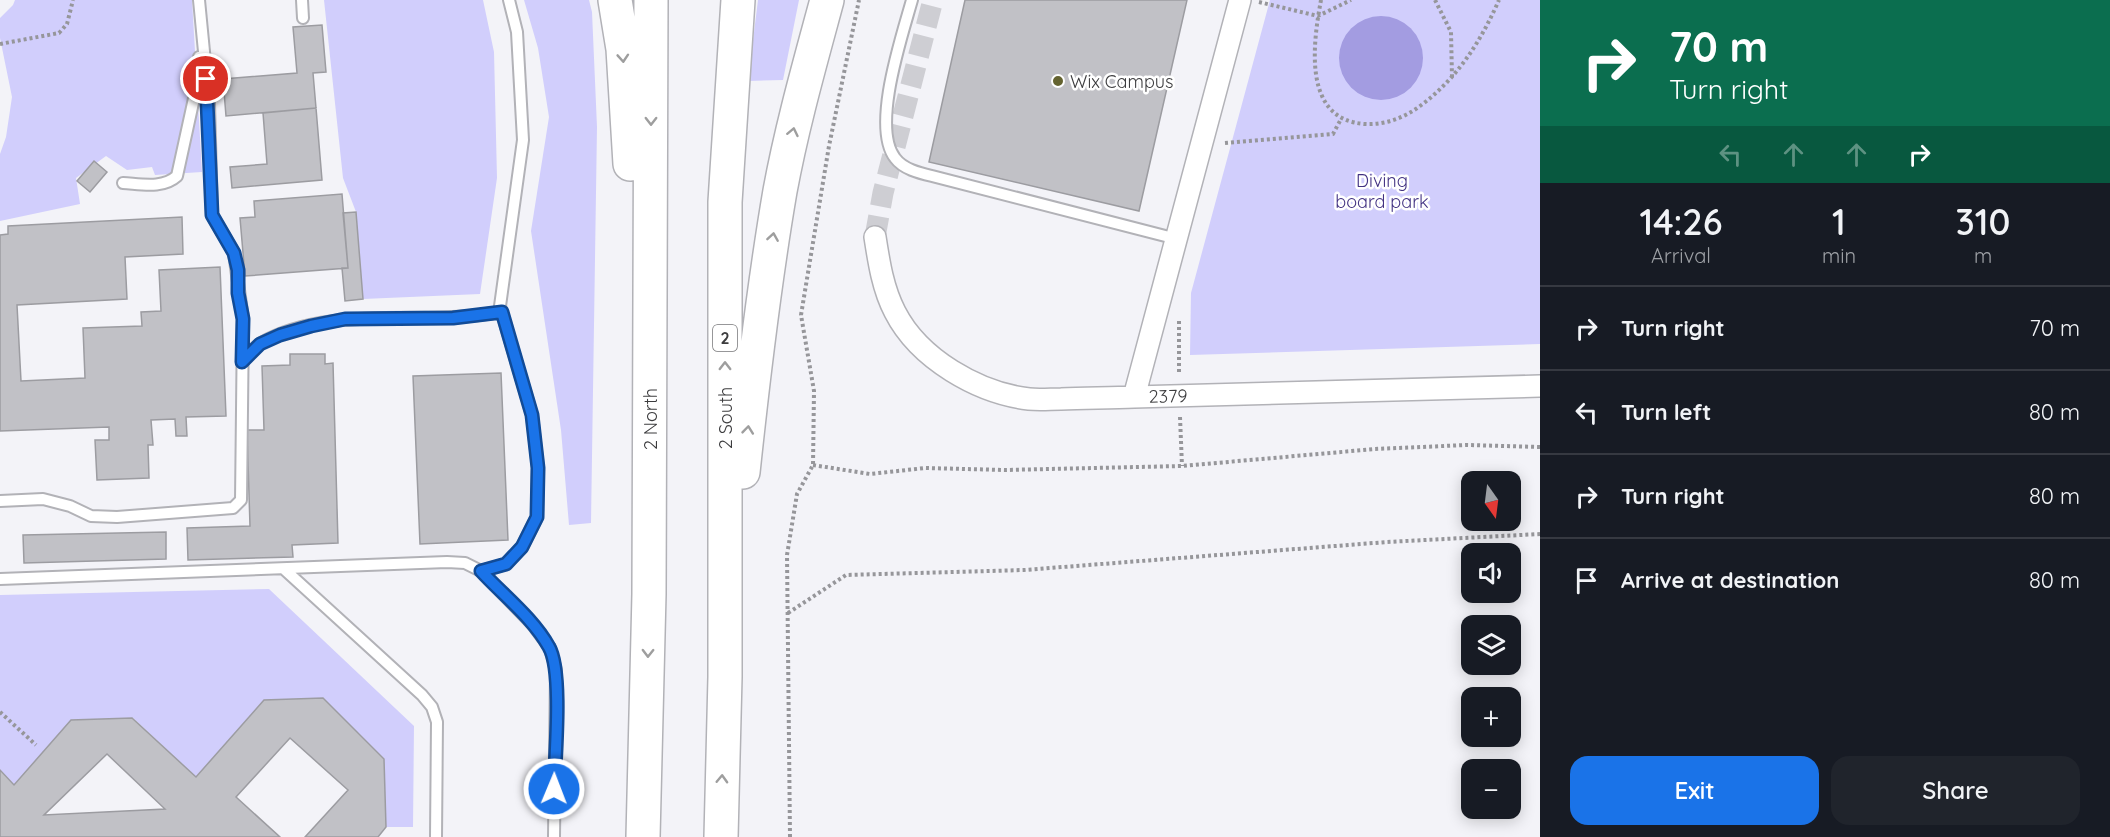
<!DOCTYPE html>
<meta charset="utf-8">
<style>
:root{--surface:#171b24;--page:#20242c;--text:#f1f3f6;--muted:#9ea1a6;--line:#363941;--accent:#1a73e8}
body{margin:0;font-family:Quicksand,sans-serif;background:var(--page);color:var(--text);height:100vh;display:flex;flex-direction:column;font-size:22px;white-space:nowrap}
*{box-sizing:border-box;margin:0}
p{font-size:20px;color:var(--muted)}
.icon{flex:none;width:33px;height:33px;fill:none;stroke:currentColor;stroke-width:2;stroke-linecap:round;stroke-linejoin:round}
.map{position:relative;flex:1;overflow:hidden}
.details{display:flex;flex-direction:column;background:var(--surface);width:570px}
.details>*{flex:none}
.guide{background:#0b6e4f;color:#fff;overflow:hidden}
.needle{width:39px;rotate:166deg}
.controls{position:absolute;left:1461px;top:471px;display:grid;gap:12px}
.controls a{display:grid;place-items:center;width:60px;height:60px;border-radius:12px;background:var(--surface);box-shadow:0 3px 15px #0003;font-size:30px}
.pin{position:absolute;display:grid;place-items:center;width:51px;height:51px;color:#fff;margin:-26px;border:3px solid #fff;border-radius:50%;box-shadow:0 2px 6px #0007}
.me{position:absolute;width:66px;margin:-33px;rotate:1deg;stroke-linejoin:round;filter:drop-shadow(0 0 4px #0008)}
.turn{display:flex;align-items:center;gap:21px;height:126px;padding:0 30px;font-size:27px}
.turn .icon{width:78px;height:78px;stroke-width:2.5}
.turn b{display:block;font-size:42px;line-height:51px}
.lanes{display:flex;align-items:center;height:57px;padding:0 30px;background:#0003;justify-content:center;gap:30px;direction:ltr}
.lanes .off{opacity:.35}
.eta{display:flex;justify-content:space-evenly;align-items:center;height:102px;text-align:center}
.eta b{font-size:36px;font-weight:600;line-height:42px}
.action{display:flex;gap:12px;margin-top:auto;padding:12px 30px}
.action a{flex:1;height:69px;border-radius:18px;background:var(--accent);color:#fff;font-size:24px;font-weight:600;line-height:69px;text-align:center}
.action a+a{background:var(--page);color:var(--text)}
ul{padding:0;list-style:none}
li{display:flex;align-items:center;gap:18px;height:84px;padding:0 30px;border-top:2px solid var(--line)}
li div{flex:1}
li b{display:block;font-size:22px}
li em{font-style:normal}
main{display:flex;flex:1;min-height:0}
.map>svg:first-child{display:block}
.green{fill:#d1cefc}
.water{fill:#a39ce1}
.building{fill:#c1c1c6;stroke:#9c9ca1;stroke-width:1.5;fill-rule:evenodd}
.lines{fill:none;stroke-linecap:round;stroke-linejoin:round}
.street-tunnel{stroke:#ceced3;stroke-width:21;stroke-dasharray:21 10;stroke-linecap:butt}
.lane-casing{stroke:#b2b2b7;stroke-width:14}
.street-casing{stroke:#b2b2b7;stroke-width:24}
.highway-casing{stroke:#b2b2b7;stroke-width:36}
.path{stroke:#96969a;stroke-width:4;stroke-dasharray:3 3;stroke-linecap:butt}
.lane{stroke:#fff;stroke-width:10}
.street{stroke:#fff;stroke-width:21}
.highway{stroke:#fff;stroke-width:33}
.oneway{stroke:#9e9e9e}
.route-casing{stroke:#114b97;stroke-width:15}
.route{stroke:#1a73e8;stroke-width:10}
.poi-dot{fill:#646330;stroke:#fff;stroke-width:2}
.labels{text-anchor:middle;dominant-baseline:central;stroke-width:5;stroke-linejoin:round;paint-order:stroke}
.shield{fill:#fff;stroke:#767678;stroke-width:1.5}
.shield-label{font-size:16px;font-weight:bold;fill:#3c3c3e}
.poi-label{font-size:18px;fill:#3c3c3e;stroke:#fff;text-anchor:start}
.park-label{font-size:18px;fill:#423282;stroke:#fff}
.street-label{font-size:18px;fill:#3c3c3e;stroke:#fff}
</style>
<main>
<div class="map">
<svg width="1540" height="837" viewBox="0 0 1540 837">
<rect width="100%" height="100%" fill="#f3f3f8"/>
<path class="green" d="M 15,0 L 192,0 L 202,172 L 155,175 L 152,167 L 127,170 L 106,156 L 76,178 L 80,204 L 0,221 L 0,154 L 6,137 L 12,97 L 0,38 L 0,18 L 13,5 Z
M 324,0 L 483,0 L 494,52 L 497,178 L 480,294 L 363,299 L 356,212 L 343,178 Z
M 524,0 L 589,0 L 592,12 L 597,127 L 591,523 L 569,525 L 561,430 L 531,231 L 549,117 L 538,48 Z
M 758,0 L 799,0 L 783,80 L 748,81 Z
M 1270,0 L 1540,0 L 1540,344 L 1190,355 L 1191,293 Z
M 269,589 L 414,726 L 413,827 L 386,827 L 384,759 L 323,698 L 264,700 L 196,777 L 133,718 L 72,720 L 14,785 L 0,770 L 0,595 Z"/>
<path class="water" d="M1339 58a42 42 0 1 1 84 0a42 42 0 1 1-84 0Z"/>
<path class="building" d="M 965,0 L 1187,0 L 1139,211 L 929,162 Z
M 322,25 L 326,72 L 313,73 L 316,108 L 226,116 L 223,79 L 297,73 L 293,27 Z
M 316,108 L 322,180 L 232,188 L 230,167 L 267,164 L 263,113 Z
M 94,161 L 107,172 L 90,192 L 77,181 Z
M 342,194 L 348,268 L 245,276 L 240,218 L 255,217 L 254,201 Z
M 356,212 L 363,299 L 345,301 L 342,268 L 348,268 L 343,213 Z
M 182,217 L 183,254 L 125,257 L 127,299 L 17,305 L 21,381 L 85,378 L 83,328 L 142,326 L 141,312 L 161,311 L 159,270 L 220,267 L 226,416 L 186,417 L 187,436 L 176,436 L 175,419 L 151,420 L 153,445 L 148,445 L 149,478 L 97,480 L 95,440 L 109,440 L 109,427 L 0,431 L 0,235 L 8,234 L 8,226 Z
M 290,354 L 325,354 L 325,364 L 333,363 L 338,543 L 292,545 L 293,557 L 188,560 L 187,528 L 250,526 L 247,430 L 264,430 L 262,366 L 290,365 Z
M 501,373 L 508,540 L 420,544 L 413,376 Z
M 166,532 L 166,559 L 24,563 L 23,535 Z
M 323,698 L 384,759 L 386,827 L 378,837 L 305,837 L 348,790 L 290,738 L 236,797 L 280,837 L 0,837 L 0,770 L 14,785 L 71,720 L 132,718 L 196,777 L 264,700 ZM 107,754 L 165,809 L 44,815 Z"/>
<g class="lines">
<path class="street-tunnel" d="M 875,237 L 883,193 L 933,0"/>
<defs>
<path id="lane" d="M 302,0 L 303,18
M 912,0 C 902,36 871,127 895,158 C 903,169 919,173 932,176 L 1177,239
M 123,183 C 141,184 163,189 177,176 L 198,80 L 199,57
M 242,362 C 248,356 254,347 261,343 C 317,311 391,320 452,317 C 469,317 485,314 502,312
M 0,501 L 43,499 L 70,506 L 91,516 L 117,517 L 233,508 L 241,500 L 243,319 L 234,253 L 212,215 L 209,103 L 199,0
M 284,569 L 422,695 L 432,707 L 437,722 L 436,837
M 481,571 L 506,564 L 522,547 L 537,517 L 538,468 L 532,415 L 500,306 L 523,140 L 517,32 L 509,0
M 0,579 L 447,562 L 465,563 L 481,571 L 533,625 L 550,648 L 556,670 L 554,837"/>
<path id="street" d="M 1240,0 L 1134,397 L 1540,386
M 875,237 C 879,263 883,289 895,312 C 919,359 978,393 1029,399 C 1039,400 1051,399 1061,399 C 1086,398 1110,398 1134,397"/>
<path id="highway" d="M 615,0 L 623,49 L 630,164
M 743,472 C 753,378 764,284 780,191 C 792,126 810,63 827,0
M 643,837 L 649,594 L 651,0
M 721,837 L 725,677 L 725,202 L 738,0"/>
</defs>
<use href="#lane" class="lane-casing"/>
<use href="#street" class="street-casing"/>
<use href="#highway" class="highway-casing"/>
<path class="path" d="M 1321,0 C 1313,43 1302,120 1365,124 C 1385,125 1404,118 1420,106 C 1457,79 1481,41 1499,0
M 1435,0 L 1451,32 L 1452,77
M 1259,2 L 1318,16 L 1351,0
M 0,44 L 59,33 L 67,24 L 73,0
M 1225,143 L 1333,134 L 1341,119
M 1179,321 L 1179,374
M 1180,417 L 1182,466
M 813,465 L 870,474 L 925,468 L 1005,470 L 1182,466 L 1375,449 L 1467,445 L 1540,447
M 788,613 L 846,575 L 1024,570 L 1387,542 L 1540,534
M 0,712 L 36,745
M 790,837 L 787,555 L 797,494 L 813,465 L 814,391 L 801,315 L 829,146 L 859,0"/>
<use href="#lane" class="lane"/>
<use href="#street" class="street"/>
<use href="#highway" class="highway"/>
</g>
<defs><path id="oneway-chevron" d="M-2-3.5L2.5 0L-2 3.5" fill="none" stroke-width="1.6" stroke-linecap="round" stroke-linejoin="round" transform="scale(1.5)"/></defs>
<g class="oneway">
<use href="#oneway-chevron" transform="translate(623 58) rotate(86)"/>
<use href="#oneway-chevron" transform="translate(651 121) rotate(90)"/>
<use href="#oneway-chevron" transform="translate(793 132) rotate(-78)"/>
<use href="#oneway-chevron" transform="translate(773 237) rotate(-81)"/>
<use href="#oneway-chevron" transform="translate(725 366) rotate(-90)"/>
<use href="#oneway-chevron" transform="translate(748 430) rotate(-84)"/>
<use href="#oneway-chevron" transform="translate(648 653) rotate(91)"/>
<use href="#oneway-chevron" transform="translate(722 779) rotate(-88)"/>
</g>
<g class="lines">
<defs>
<path id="route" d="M 206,79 L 212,215 L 234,253 L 238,270 L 238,293 L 243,319 L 242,362 L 260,344 L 280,335 L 311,326 L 345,319 L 453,318 L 502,312 L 532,415 L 538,468 L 537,517 L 522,547 L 506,564 L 481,571 C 503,595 533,618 549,647 C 563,671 555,758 554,789"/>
</defs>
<use href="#route" class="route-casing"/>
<use href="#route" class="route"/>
</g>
<circle class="poi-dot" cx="1058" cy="81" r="6"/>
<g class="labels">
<rect class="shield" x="713" y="325" width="24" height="26" rx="4.5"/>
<g class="shield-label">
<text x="725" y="338">2</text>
</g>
<g class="poi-label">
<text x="1070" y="81">Wix Campus</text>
</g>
<g class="park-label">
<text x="1382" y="180">Diving<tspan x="1382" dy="21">board park</tspan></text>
</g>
<g class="street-label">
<text transform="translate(1168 396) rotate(-1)">2379</text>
<text transform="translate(725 418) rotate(-90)">2 South</text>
<text transform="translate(650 419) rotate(-90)">2 North</text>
</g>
</g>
</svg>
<div class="controls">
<a><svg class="needle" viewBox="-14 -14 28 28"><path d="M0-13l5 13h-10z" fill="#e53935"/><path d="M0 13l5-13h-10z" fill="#9ea1a6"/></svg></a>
<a><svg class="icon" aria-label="sound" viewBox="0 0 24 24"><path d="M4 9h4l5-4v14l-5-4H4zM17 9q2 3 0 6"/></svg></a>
<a><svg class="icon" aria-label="layers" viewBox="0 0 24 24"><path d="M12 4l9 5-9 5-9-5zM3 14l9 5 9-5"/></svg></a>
<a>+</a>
<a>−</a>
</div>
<div class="pin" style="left:206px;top:79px;background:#d93025"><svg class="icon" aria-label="arrive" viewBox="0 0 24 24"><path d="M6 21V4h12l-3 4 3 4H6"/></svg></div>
<svg class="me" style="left:554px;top:789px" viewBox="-20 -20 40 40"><circle r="17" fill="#1a73e8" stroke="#fff" stroke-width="3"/><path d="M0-11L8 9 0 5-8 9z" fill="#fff"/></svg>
</div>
<section class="details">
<div class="guide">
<div class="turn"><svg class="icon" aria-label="right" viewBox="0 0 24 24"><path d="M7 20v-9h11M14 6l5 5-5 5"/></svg><div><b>70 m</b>Turn right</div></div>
<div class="lanes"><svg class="icon off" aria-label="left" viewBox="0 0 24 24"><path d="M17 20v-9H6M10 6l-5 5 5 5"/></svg><svg class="icon off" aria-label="ahead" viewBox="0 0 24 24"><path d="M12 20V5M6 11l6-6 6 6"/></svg><svg class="icon off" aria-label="ahead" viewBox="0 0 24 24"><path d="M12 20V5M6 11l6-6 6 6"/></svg><svg class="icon" aria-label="right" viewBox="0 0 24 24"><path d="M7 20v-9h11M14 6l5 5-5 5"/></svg></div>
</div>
<div class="eta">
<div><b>14:26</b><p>Arrival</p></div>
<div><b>1</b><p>min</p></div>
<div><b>310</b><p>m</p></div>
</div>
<ul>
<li><svg class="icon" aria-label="right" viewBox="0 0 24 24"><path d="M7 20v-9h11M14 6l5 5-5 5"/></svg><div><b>Turn right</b></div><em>70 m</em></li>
<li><svg class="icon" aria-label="left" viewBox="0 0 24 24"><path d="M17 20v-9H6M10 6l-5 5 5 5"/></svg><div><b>Turn left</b></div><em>80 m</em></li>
<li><svg class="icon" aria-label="right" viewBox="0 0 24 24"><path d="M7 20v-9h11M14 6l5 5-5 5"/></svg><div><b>Turn right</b></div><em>80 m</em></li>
<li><svg class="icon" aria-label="arrive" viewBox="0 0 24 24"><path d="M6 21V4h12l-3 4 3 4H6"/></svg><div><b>Arrive at destination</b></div><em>80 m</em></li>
</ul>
<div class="action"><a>Exit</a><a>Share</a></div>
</section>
</main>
